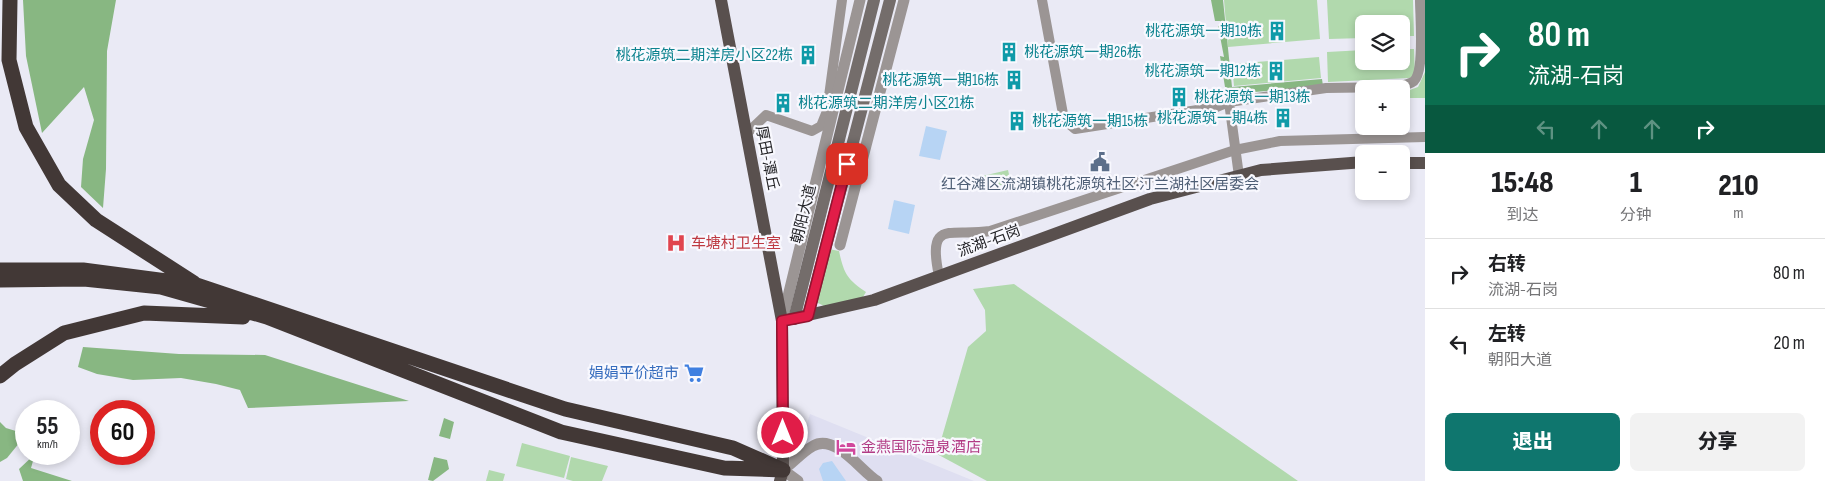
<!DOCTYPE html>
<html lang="zh">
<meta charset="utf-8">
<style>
:root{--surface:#fff;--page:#f2f2f2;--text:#202124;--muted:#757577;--line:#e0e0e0;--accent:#0f766e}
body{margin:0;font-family:"Sofia Sans Condensed","Noto Sans SC",sans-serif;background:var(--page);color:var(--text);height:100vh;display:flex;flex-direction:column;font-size:19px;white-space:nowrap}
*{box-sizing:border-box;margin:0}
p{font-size:16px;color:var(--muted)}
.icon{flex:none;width:28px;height:28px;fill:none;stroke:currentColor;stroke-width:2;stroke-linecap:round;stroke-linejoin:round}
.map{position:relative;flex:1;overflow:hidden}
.drawer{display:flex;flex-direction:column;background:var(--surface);width:400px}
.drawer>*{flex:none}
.banner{background:#0b6e4f;color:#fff;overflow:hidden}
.buttons{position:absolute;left:1355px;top:15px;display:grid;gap:10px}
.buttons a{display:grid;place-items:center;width:55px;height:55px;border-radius:8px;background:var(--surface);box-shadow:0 2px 8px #0003;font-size:25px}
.speed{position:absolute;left:15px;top:400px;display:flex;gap:10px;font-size:25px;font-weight:700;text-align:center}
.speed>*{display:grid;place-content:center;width:65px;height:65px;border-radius:50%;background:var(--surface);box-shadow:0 2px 8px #0003;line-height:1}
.speed small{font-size:12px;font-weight:400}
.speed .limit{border:8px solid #d22;background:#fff;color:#111}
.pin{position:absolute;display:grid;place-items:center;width:42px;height:42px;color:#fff;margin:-21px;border-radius:10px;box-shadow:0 2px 8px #0006}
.me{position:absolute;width:55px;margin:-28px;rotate:0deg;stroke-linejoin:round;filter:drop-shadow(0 0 4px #0008)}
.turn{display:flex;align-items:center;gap:18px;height:105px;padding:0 20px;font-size:22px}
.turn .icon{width:65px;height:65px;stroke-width:2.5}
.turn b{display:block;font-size:35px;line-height:42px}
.lanes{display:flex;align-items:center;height:48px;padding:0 20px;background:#0003;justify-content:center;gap:25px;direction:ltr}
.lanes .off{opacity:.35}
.eta{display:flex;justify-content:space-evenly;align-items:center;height:85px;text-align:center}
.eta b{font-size:30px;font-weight:800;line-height:35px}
.cta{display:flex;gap:10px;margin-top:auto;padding:10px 20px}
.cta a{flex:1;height:58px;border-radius:8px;background:var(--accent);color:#fff;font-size:20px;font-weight:800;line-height:58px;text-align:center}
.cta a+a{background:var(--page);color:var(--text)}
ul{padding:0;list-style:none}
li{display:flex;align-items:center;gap:15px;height:70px;padding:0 20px;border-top:1px solid var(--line)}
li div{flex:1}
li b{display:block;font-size:19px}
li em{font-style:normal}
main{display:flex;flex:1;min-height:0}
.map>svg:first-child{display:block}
.built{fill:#dfdff1}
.green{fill:#b1d9ad}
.forest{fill:#88b782}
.water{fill:#b7d4f4}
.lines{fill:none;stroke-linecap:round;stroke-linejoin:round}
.minor{stroke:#9b9594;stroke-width:10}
.tertiary{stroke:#9b9594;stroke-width:11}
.secondary{stroke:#746d6b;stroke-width:12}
.primary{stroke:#59504e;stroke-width:12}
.motorway{stroke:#423836;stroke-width:15}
.route-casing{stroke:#92132f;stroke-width:12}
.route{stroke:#e11d48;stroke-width:9}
.labels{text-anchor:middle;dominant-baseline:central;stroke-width:4.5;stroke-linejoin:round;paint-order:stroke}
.culture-label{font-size:15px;fill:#0d838f;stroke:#f8f8fe;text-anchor:end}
.street-label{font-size:15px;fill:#232327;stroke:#f8f8fe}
.service-label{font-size:15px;fill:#4e5e75;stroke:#f8f8fe}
.health-label{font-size:15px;fill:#be3a42;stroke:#f8f8fe;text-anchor:start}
.shop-label{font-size:15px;fill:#366cbe;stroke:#f8f8fe;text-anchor:end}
.hotel-label{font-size:15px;fill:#b23c85;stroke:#f8f8fe;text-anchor:start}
</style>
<main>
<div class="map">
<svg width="1425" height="481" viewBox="0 0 1425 481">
<rect width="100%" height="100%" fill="#eaeaf5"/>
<path class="built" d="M 810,414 L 974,481 L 789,481 Z"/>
<path class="green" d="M 1224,0 L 1317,0 L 1320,39 L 1228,47 Z
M 1327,0 L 1413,0 L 1414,36 L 1401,36 L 1401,24 L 1364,24 L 1364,38 L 1329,39 Z
M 1401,49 L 1414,49 L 1415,76 L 1409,78 L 1328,82 L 1327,52 L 1364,50 L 1364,61 L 1401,61 Z
M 1319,57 L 1321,78 L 1234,86 L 1232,64 Z
M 1425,72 L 1425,98 L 1407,98 L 1407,91 L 1418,87 Z
M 1008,170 L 1011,183 L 992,187 L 976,183 L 978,177 Z
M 829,249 L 839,251 C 844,274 847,279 866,292 L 863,297 L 826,307 L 816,302 Z
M 1014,284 L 1298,481 L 987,481 L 937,454 L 968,347 L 986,331 L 985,310 L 973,289 Z
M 522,443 L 570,456 L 564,478 L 516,466 Z
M 571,457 L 608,466 L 602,481 L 573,481 L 566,479 Z
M 489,470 L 505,474 L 503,481 L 486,481 Z"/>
<path class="forest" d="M 23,0 L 116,0 L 107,51 L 106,169 L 103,208 L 81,187 L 83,159 L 94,120 L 84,87 L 42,133 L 26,56 Z
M 1211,0 L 1223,0 L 1232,87 L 1322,79 L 1323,86 L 1231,94 L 1225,87 L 1220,56 L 1224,57 L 1218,26 L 1221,25 L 1220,21 L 1215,21 Z
M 83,347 L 179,354 L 265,355 L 409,401 L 248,408 L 240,390 L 216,384 L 181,378 L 133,380 L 97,374 L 78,367 Z
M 444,418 L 454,422 L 450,439 L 439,436 Z
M 0,422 L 6,428 L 19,432 L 20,442 L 7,458 L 0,462 Z
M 35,454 L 31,468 L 72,481 L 23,481 L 19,469 Z
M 434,457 L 447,460 L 449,469 L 433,481 L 428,480 Z"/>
<path class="water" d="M 926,126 L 947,131 L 940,160 L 919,156 Z
M 894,200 L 915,205 L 909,234 L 888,229 Z
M 832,461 L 846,481 L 823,481 L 819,469 L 823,463 Z"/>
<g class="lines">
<path class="minor" d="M 1042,0 L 1063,114 L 1068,123 L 1075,129 L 1217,107 L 1229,102 L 1326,88 L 1395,87 C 1401,86 1409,85 1414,81 C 1425,71 1420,17 1420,0
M 1229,102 L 1239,176
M 746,134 L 766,115 L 812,131 L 821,126 L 827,111 L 842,0
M 939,276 C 927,218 950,237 990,231 L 1235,150 L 1280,141 L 1425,137"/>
<path class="tertiary" d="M 840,245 L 904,0
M 782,321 L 860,0
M 783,470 C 793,463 802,452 813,446 C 835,433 861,471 877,481
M 783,470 L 798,481"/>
<path class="secondary" d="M 808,315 L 890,0
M 794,319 L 874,0"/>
<path class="primary" d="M 721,0 L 782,321
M 1401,163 L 1425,163
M 780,481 L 783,470 L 782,321 L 874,300 L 1150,199 L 1261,170 L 1364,162"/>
<path class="motorway" d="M 10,0 L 9,60 L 26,127 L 59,185 L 96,220 L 194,283
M 0,270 L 83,270 L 197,285 L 565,409 L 733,448 L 783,470 L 724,468 L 561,432 L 267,317 L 161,287 L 84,279 L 0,280
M 0,376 L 15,364 L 64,333 L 144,313 L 243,317"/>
</g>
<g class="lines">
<defs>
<path id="route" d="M 783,433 L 782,321 L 808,316 L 847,164"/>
</defs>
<use href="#route" class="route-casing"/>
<use href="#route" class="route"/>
</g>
<defs>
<symbol id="building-bare" viewBox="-9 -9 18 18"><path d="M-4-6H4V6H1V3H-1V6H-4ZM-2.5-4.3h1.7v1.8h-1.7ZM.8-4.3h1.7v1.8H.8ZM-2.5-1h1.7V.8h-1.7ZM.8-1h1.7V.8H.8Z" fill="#0f9aa8" stroke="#f8f8fe" stroke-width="2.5" paint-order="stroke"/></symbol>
<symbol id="civic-bare" viewBox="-9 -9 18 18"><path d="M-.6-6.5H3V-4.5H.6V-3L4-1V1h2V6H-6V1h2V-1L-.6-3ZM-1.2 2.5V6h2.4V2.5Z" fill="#5c6f8a" stroke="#f8f8fe" stroke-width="2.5" paint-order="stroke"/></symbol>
<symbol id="hospital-bare" viewBox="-9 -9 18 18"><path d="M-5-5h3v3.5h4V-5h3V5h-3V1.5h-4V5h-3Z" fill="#e0444e" stroke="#f8f8fe" stroke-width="2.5" paint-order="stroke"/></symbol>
<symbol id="supermarket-bare" viewBox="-9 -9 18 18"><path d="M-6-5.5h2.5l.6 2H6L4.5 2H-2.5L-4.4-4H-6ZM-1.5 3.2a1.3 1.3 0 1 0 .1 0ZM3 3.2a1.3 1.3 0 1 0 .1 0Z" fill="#3f7fe0" stroke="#f8f8fe" stroke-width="2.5" paint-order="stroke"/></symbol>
<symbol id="hotel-bare" viewBox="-9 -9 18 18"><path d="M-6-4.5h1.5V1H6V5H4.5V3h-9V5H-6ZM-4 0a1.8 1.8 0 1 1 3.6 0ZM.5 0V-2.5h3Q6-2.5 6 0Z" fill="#d1479c" stroke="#f8f8fe" stroke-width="2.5" paint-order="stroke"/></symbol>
</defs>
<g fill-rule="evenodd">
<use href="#building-bare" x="1263" y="17" width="28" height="28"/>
<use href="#building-bare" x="995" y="38" width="28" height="28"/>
<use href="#building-bare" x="794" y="41" width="28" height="28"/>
<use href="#building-bare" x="1262" y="57" width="28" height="28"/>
<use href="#building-bare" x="1000" y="66" width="28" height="28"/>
<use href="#building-bare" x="1165" y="83" width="28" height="28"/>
<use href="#building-bare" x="769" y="89" width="28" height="28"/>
<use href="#building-bare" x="1269" y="104" width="28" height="28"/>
<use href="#building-bare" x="1003" y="107" width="28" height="28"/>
<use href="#civic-bare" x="1086" y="148" width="28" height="28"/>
<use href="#hospital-bare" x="662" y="229" width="28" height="28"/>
<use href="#supermarket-bare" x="680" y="359" width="28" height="28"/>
<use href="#hotel-bare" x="832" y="433" width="28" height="28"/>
</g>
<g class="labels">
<g class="culture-label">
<text x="1262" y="31">桃花源筑一期19栋</text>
<text x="1024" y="52" text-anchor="start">桃花源筑一期26栋</text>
<text x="793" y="55">桃花源筑二期洋房小区22栋</text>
<text x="1261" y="71">桃花源筑一期12栋</text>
<text x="999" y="80">桃花源筑一期16栋</text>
<text x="1194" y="97" text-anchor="start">桃花源筑一期13栋</text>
<text x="798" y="103" text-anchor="start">桃花源筑二期洋房小区21栋</text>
<text x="1268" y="118">桃花源筑一期4栋</text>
<text x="1032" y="121" text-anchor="start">桃花源筑一期15栋</text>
</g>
<g class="street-label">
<text transform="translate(767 158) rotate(79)">厚田-潭丘</text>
<text transform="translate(804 214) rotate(-76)">朝阳大道</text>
<text transform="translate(989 241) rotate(-20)">流湖-石岗</text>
</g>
<g class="service-label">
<text x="1100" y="184">红谷滩区流湖镇桃花源筑社区·汀兰湖社区居委会</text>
</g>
<g class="health-label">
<text x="691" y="243">车塘村卫生室</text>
</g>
<g class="shop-label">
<text x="679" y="373">娟娟平价超市</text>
</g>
<g class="hotel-label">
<text x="861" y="447">金燕国际温泉酒店</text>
</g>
</g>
</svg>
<div class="buttons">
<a><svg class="icon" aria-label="layers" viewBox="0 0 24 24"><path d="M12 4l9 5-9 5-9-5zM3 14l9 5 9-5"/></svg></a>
<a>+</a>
<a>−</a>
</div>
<div class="speed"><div>55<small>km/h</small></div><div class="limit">60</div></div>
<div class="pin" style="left:847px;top:164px;background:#d93025"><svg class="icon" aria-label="arrive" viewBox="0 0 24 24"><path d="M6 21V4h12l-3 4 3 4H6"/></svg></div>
<svg class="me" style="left:783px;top:433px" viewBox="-20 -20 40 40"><circle r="17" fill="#e11d48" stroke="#fff" stroke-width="3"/><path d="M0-11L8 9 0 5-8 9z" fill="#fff"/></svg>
</div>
<section class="drawer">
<div class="banner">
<div class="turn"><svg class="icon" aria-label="right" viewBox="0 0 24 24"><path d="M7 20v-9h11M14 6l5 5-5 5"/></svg><div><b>80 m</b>流湖-石岗</div></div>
<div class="lanes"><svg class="icon off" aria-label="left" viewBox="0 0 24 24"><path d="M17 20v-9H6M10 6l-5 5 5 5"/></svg><svg class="icon off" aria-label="ahead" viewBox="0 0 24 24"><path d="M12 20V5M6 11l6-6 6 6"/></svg><svg class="icon off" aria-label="ahead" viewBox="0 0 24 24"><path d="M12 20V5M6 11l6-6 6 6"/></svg><svg class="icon" aria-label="right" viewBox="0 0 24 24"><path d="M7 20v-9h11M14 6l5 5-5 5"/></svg></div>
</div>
<div class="eta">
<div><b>15:48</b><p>到达</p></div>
<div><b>1</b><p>分钟</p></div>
<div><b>210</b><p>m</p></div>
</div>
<ul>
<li><svg class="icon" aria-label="right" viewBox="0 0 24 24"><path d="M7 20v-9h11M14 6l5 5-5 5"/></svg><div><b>右转</b><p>流湖-石岗</p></div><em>80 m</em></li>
<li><svg class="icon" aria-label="left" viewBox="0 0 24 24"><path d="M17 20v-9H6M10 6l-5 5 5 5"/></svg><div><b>左转</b><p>朝阳大道</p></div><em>20 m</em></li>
</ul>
<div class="cta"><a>退出</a><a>分享</a></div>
</section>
</main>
